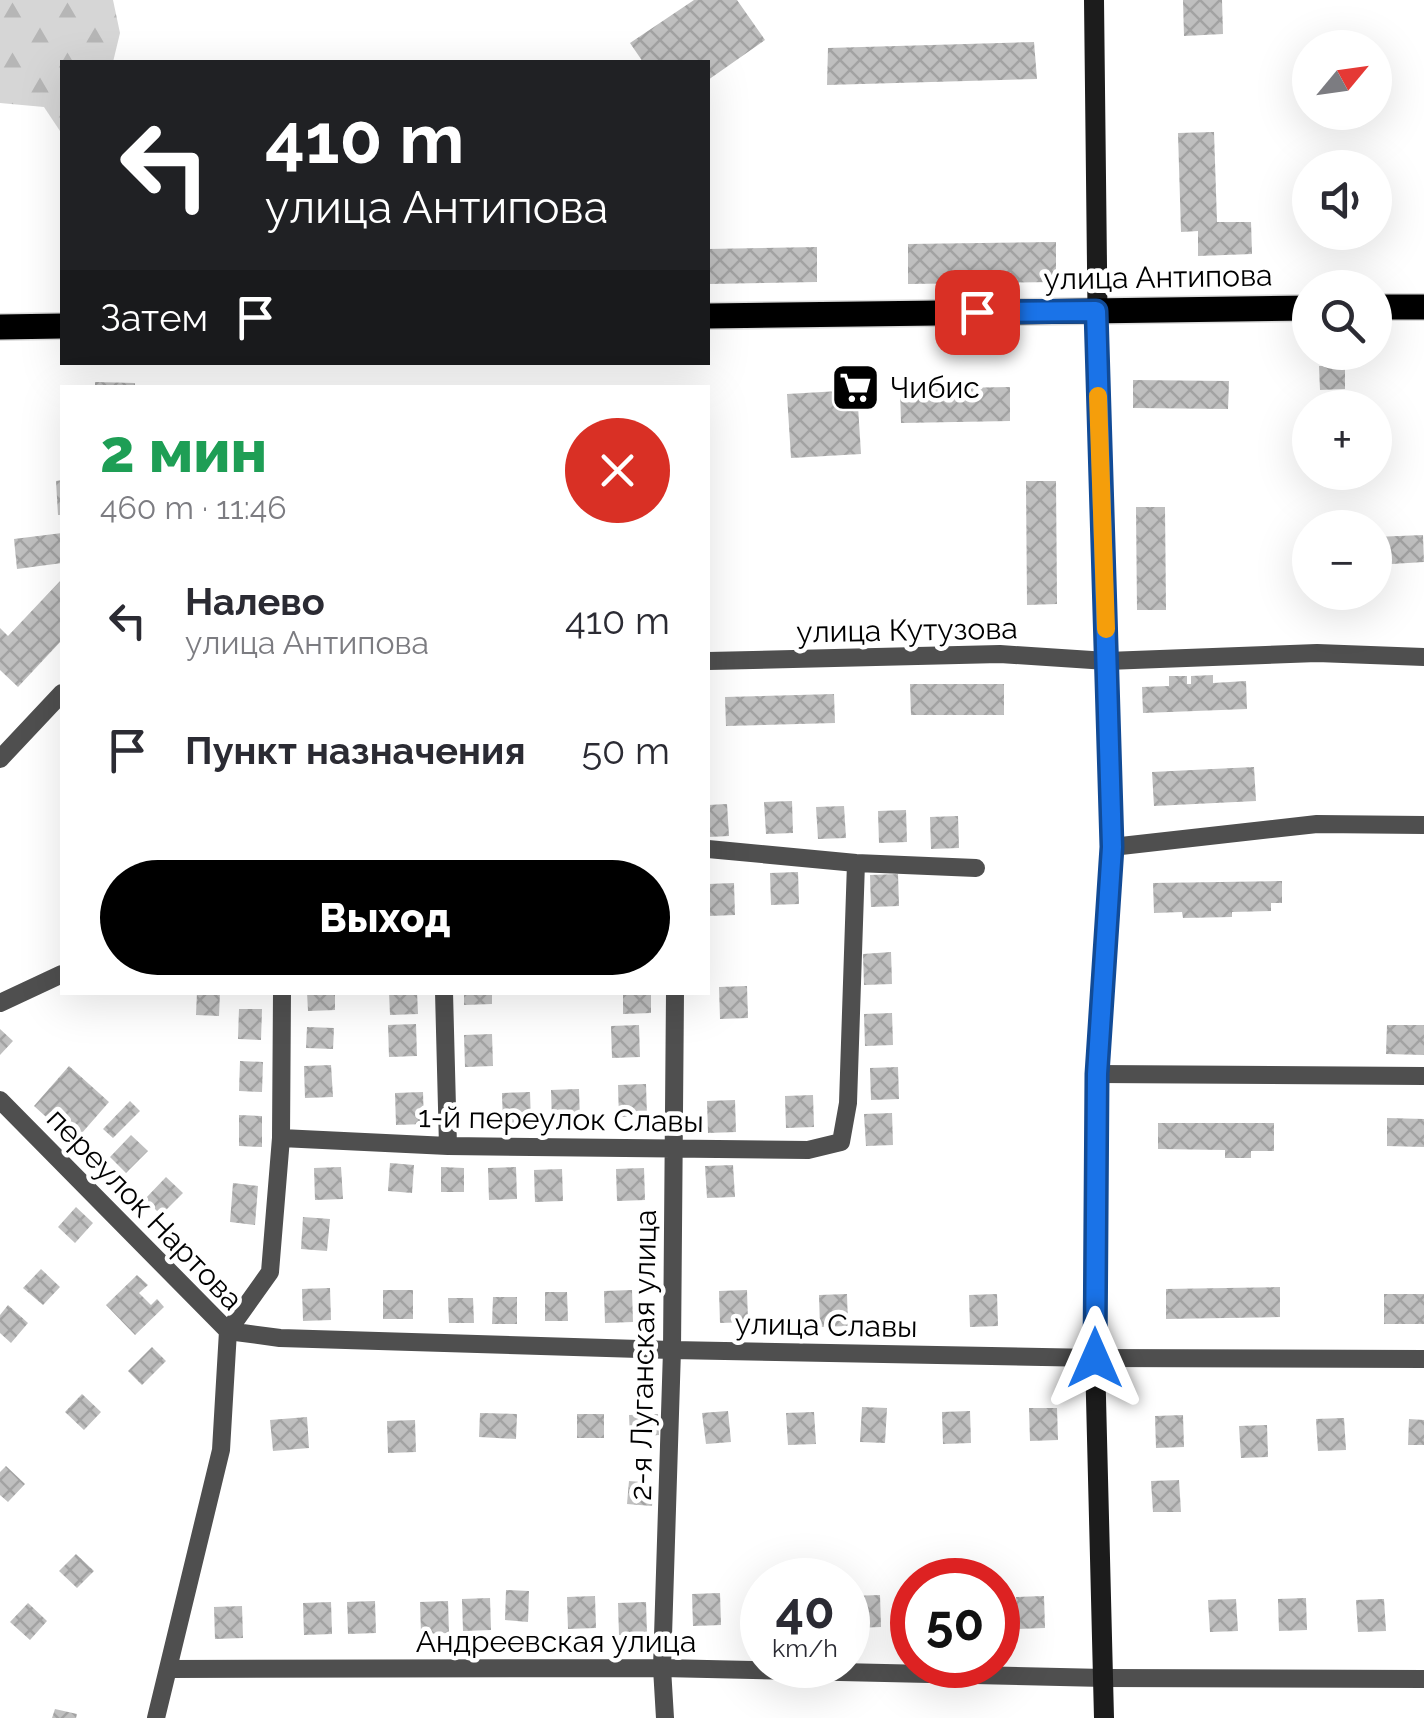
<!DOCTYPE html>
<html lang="ru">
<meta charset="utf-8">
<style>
:root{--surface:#fff;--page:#f2f2f3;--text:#2b2b33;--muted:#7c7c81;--accent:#000}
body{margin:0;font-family:Raleway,sans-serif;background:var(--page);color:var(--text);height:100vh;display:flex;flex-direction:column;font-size:38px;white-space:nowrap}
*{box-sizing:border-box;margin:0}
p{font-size:32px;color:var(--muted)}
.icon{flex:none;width:55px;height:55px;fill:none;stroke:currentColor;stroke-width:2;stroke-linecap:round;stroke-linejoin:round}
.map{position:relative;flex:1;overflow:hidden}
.side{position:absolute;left:60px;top:385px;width:650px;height:610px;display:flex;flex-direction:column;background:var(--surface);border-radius:0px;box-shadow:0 10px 40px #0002}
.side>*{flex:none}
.top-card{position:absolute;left:60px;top:60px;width:650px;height:305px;border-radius:0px;box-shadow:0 10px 40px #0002;background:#202124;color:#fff;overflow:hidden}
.needle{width:65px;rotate:61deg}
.controls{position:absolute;left:1292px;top:30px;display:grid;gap:20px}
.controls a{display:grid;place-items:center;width:100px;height:100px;border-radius:50%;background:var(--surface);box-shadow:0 10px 40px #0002;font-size:50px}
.speed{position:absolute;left:740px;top:1558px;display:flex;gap:20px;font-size:50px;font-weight:700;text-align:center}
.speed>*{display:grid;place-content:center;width:130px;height:130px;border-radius:50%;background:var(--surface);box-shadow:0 10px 40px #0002;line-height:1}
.speed small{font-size:25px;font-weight:400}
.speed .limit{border:15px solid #d22;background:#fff;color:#111}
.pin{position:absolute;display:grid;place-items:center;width:85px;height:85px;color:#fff;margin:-42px;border-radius:20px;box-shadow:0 5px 15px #0006}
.me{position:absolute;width:110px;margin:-55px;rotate:0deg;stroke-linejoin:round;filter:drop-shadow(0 0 8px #0008)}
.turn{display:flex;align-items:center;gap:35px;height:210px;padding:0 40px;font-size:45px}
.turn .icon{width:130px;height:130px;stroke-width:2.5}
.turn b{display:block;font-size:70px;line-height:85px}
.then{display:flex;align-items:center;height:95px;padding:0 40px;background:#0003;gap:20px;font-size:38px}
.round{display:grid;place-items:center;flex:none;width:105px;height:105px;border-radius:52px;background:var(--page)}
.head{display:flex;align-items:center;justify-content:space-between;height:170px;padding:0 40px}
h1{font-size:60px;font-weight:800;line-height:75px;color:#1e9e55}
.action{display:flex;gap:20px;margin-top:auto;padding:20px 40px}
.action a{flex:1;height:115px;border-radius:60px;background:var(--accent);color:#fff;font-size:40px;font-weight:800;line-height:115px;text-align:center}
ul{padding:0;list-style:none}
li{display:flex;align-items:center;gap:30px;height:130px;padding:0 40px}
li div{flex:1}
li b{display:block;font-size:38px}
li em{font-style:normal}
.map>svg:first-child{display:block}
.forest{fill:url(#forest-firs)}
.building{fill:url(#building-cross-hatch)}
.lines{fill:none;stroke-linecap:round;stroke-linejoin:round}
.primary-casing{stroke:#dbdbdb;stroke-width:28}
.street{stroke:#4f4f4f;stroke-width:18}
.secondary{stroke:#1c1c1c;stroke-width:20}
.primary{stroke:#000;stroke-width:25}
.route-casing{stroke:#114b97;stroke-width:25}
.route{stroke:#1a73e8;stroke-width:18}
.slow{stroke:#f59e0b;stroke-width:18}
.labels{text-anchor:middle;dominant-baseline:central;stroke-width:9;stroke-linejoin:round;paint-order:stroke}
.street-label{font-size:30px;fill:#000;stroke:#fff}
.poi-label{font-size:30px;fill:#000;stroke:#fff;text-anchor:start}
</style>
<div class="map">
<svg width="1424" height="1718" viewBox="0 0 1424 1718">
<defs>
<pattern id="forest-firs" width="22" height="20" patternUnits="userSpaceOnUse" patternTransform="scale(2.5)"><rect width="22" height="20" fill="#d6d6d6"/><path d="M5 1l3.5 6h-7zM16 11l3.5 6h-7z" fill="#b6b6b6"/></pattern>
<pattern id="building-cross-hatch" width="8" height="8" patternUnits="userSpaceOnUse" patternTransform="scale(2.5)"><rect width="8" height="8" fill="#bfbfbf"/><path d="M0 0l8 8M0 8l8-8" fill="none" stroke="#a2a2a2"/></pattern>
</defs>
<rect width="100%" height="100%" fill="#fff"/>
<path class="forest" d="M 0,0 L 113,0 L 120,33 L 113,62 L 62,62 L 62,134 L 44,107 L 0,103 Z"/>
<path class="building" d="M 694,0 L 737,0 L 765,40 L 708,80 L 708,62 L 643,62 L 630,43 Z
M 1183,0 L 1222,0 L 1223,34 L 1184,36 Z
M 1034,42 L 1037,79 L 827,85 L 828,48 Z
M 1214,132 L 1217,222 L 1251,222 L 1252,254 L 1198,256 L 1198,231 L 1181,232 L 1178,133 Z
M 1056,242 L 1056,282 L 908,284 L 908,244 Z
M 817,247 L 817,282 L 708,284 L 708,249 Z
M 1319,366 L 1345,366 L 1345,389 L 1320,390 Z
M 1133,380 L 1229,381 L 1228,409 L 1133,408 Z
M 95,382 L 135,383 L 135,388 L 95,388 Z
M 1010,387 L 1010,421 L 901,423 L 900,389 Z
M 857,390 L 861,454 L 791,458 L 787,394 Z
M 62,480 L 62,515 L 58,515 L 56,481 Z
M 1026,481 L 1056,481 L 1057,604 L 1027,605 Z
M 1136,507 L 1165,507 L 1166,610 L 1137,610 Z
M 62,533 L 62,563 L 17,569 L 14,539 Z
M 1423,535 L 1424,562 L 1375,565 L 1375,537 Z
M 62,579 L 62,640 L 18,687 L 0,670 L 0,628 L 8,636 Z
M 1213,675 L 1213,683 L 1246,681 L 1247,709 L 1143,713 L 1142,687 L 1169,686 L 1169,676 L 1187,676 L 1187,684 L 1191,684 L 1191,676 Z
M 910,684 L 1004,684 L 1004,715 L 911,715 Z
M 834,694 L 835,723 L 726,726 L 725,697 Z
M 1254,767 L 1256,801 L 1154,806 L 1152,772 Z
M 792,801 L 793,833 L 766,834 L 764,802 Z
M 727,804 L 729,836 L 708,837 L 708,805 Z
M 844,806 L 846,838 L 818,839 L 816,807 Z
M 906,810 L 907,842 L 879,843 L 878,811 Z
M 958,816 L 959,848 L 931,849 L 930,817 Z
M 798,872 L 799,904 L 771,905 L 770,873 Z
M 898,874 L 899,906 L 871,907 L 870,875 Z
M 1282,881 L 1282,903 L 1271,903 L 1271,911 L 1232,912 L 1232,917 L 1183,918 L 1182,912 L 1154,913 L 1153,883 Z
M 734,883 L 735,915 L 708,916 L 708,884 Z
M 891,952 L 892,984 L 864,985 L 863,954 Z
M 747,986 L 748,1018 L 720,1019 L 719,987 Z
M 197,992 L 220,992 L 219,1016 L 196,1015 Z
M 307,992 L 335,992 L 335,1010 L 308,1011 Z
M 389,992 L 417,992 L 418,1014 L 390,1015 Z
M 464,992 L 492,992 L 492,1004 L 464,1005 Z
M 623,992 L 651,992 L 651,1013 L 623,1014 Z
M 239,1009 L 262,1009 L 261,1040 L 238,1039 Z
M 892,1013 L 893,1045 L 865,1046 L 864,1014 Z
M 416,1024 L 417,1056 L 389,1057 L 388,1025 Z
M 639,1025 L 640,1057 L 612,1058 L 611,1026 Z
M 1387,1025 L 1424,1025 L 1424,1055 L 1386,1054 Z
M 307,1027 L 334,1028 L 333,1049 L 306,1048 Z
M 0,1029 L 13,1041 L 0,1055 Z
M 492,1034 L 493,1066 L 465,1067 L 464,1035 Z
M 240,1061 L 263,1062 L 262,1092 L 239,1091 Z
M 331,1065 L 333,1097 L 305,1098 L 304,1066 Z
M 69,1066 L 109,1102 L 74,1142 L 34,1106 Z
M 898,1067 L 899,1099 L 871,1100 L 870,1068 Z
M 646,1084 L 647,1116 L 619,1117 L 618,1085 Z
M 579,1089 L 580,1121 L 552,1122 L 551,1090 Z
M 423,1092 L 424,1124 L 396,1125 L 395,1093 Z
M 530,1092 L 531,1124 L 503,1125 L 502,1093 Z
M 813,1095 L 814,1127 L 786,1128 L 785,1096 Z
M 735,1100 L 736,1132 L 708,1133 L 707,1101 Z
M 130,1101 L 140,1111 L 113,1138 L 103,1129 Z
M 892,1113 L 893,1145 L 866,1146 L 864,1114 Z
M 239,1115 L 262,1116 L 262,1147 L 239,1146 Z
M 1387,1118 L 1424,1119 L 1424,1147 L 1387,1146 Z
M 1158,1123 L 1274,1123 L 1274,1151 L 1251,1151 L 1251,1158 L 1225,1158 L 1225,1150 L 1158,1149 Z
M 131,1135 L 148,1151 L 126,1173 L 110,1157 Z
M 390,1163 L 414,1165 L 412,1193 L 388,1191 Z
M 733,1165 L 735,1197 L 707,1198 L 705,1166 Z
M 341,1167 L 343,1199 L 315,1200 L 314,1168 Z
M 441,1167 L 464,1168 L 464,1192 L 441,1192 Z
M 516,1167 L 517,1199 L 489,1200 L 488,1168 Z
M 644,1168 L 645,1200 L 617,1201 L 616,1169 Z
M 562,1169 L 563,1201 L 535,1202 L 534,1170 Z
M 166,1177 L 183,1193 L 161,1215 L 145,1199 Z
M 233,1183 L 258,1186 L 255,1225 L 230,1222 Z
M 76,1207 L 93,1223 L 75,1243 L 58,1227 Z
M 303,1217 L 330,1219 L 327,1251 L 301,1249 Z
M 41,1269 L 60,1287 L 43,1305 L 23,1288 Z
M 137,1275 L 148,1285 L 139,1293 L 151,1305 L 157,1299 L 164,1307 L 135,1335 L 106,1305 Z
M 1280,1287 L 1280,1317 L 1166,1319 L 1166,1289 Z
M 330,1288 L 331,1320 L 303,1321 L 302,1289 Z
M 383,1290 L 413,1290 L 413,1319 L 383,1319 Z
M 632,1290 L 633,1322 L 605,1323 L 604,1291 Z
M 747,1290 L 748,1322 L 720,1323 L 719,1291 Z
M 545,1292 L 567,1292 L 568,1321 L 545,1321 Z
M 847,1294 L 848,1326 L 820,1327 L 819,1295 Z
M 997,1294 L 998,1326 L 970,1327 L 969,1295 Z
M 1384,1294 L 1424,1294 L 1424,1324 L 1384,1324 Z
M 493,1297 L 517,1297 L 517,1324 L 492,1324 Z
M 448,1298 L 473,1298 L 474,1323 L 449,1323 Z
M 8,1305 L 28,1323 L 11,1343 L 0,1333 L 0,1315 Z
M 152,1347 L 166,1361 L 142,1385 L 128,1371 Z
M 82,1394 L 101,1412 L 84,1430 L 65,1412 Z
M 862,1407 L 887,1408 L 885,1443 L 860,1442 Z
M 1029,1408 L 1057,1408 L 1058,1440 L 1030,1441 Z
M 728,1411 L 731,1442 L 706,1444 L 702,1413 Z
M 970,1411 L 971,1443 L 943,1444 L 942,1412 Z
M 814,1412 L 816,1444 L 788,1445 L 786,1413 Z
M 480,1413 L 517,1414 L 516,1439 L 479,1437 Z
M 577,1414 L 604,1414 L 604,1438 L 577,1438 Z
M 658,1414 L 659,1435 L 630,1437 L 629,1415 Z
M 1183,1415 L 1184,1447 L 1156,1448 L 1155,1416 Z
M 307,1417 L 309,1448 L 273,1451 L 270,1420 Z
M 1344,1418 L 1346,1450 L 1318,1451 L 1316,1419 Z
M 1409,1419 L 1424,1420 L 1424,1445 L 1408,1445 Z
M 415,1420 L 416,1452 L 388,1453 L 387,1421 Z
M 1267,1425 L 1268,1457 L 1241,1458 L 1239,1426 Z
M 6,1466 L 25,1484 L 8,1502 L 0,1495 L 0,1472 Z
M 1179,1480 L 1181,1512 L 1153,1512 L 1151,1481 Z
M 629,1481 L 654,1483 L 652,1506 L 627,1504 Z
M 76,1554 L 94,1571 L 77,1588 L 59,1571 Z
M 506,1590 L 529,1591 L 528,1622 L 505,1620 Z
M 720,1593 L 721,1625 L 693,1626 L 692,1594 Z
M 912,1593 L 912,1625 L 901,1626 L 899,1594 Z
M 754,1594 L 762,1594 L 762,1626 L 756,1626 Z
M 880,1595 L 881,1627 L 853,1628 L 852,1596 Z
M 595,1596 L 596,1628 L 568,1629 L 567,1597 Z
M 1044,1596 L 1045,1628 L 1017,1629 L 1016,1597 Z
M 490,1598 L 491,1630 L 463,1631 L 462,1599 Z
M 1306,1598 L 1307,1630 L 1279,1631 L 1278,1599 Z
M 1236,1599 L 1238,1631 L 1210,1632 L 1208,1600 Z
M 1384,1599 L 1386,1631 L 1358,1632 L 1356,1600 Z
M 375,1601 L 376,1633 L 348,1634 L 347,1602 Z
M 448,1601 L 449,1633 L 421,1634 L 420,1602 Z
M 331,1602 L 332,1634 L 304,1635 L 303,1603 Z
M 646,1602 L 647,1634 L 619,1635 L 618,1603 Z
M 28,1603 L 47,1621 L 30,1640 L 10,1622 Z
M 242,1606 L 243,1638 L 215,1639 L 214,1607 Z
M 55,1709 L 77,1714 L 76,1718 L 52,1718 Z"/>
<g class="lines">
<defs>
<path id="primary" d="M 1375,307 L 1424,307
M 708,316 L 1310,308
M 0,327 L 62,326"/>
</defs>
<use href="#primary" class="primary-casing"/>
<path class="street" d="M 708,661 L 1000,654 L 1107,661 L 1317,653 L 1424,657
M 0,759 L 62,693
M 1112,847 L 1317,824 L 1424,825
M 708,849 L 856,863 L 976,868
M 282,992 L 281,1138 L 270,1272 L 228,1331 L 280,1338 L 672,1350 L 1095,1358 L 1424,1359
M 444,992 L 448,1146
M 0,1003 L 62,974
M 1097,1074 L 1424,1076
M 0,1100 L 228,1331 L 221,1450 L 156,1718
M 281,1138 L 448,1146 L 808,1150 L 841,1142 L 848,1103 L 856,863
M 168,1669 L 662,1668 L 1104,1678 L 1424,1679
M 665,1718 L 662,1668 L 672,1350 L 675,992"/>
<path class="secondary" d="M 1094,0 L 1099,443 L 1112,847 L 1097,1074 L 1095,1358 L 1104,1718"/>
<use href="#primary" class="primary"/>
</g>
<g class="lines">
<defs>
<path id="route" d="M 977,312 L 1096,311 L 1112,847 L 1097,1074 L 1095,1358"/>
</defs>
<use href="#route" class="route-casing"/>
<use href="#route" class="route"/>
<path class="slow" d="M 1098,396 L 1106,629"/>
</g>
<defs>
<symbol id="supermarket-square" viewBox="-11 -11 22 22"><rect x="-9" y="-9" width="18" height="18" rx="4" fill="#000" stroke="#fff"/><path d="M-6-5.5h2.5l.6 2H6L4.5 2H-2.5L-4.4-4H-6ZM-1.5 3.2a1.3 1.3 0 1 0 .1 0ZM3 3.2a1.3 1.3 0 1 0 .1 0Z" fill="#fff"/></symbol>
</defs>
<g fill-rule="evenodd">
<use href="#supermarket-square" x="828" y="360" width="55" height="55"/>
</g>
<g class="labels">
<g class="street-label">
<text transform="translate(1158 277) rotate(-1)">улица Антипова</text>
<text transform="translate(907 630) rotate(-1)">улица Кутузова</text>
<text transform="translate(561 1119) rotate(1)">1-й переулок Славы</text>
<text transform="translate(145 1209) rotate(46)">переулок Нартова</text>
<text transform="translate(826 1325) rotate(1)">улица Славы</text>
<text transform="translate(643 1355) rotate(-89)">2-я Луганская улица</text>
<text x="556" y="1641">Андреевская улица</text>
</g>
<g class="poi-label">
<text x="890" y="387">Чибис</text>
</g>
</g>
</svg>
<div class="controls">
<a><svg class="needle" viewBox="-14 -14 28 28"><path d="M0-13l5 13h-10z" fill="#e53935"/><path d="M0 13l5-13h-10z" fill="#7c7c81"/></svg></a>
<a><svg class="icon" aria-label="sound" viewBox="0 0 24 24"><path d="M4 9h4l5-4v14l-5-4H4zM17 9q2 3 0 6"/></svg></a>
<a><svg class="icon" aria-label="search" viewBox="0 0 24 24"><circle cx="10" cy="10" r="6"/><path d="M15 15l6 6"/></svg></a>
<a>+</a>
<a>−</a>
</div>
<div class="speed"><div>40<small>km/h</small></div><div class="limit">50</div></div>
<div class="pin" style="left:977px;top:312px;background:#d93025"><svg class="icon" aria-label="arrive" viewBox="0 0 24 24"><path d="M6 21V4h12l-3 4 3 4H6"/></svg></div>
<svg class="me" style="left:1095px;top:1358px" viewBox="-20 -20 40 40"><path d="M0-17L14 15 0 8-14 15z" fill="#1a73e8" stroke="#fff" stroke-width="4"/></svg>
<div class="top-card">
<div class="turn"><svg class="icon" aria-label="left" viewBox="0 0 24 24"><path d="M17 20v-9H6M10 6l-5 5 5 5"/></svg><div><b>410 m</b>улица Антипова</div></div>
<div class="then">Затем<svg class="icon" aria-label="arrive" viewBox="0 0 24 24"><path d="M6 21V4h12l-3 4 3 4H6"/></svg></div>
</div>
<section class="side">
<div class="head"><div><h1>2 мин</h1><p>460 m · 11:46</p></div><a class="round" style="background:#d93025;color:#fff"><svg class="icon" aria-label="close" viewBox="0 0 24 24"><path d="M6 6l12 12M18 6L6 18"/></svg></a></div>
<ul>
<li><svg class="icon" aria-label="left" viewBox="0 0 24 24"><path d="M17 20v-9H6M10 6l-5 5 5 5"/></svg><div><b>Налево</b><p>улица Антипова</p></div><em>410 m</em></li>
<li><svg class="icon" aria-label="arrive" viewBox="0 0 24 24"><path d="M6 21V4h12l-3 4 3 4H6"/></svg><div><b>Пункт назначения</b></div><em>50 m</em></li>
</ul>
<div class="action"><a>Выход</a></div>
</section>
</div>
